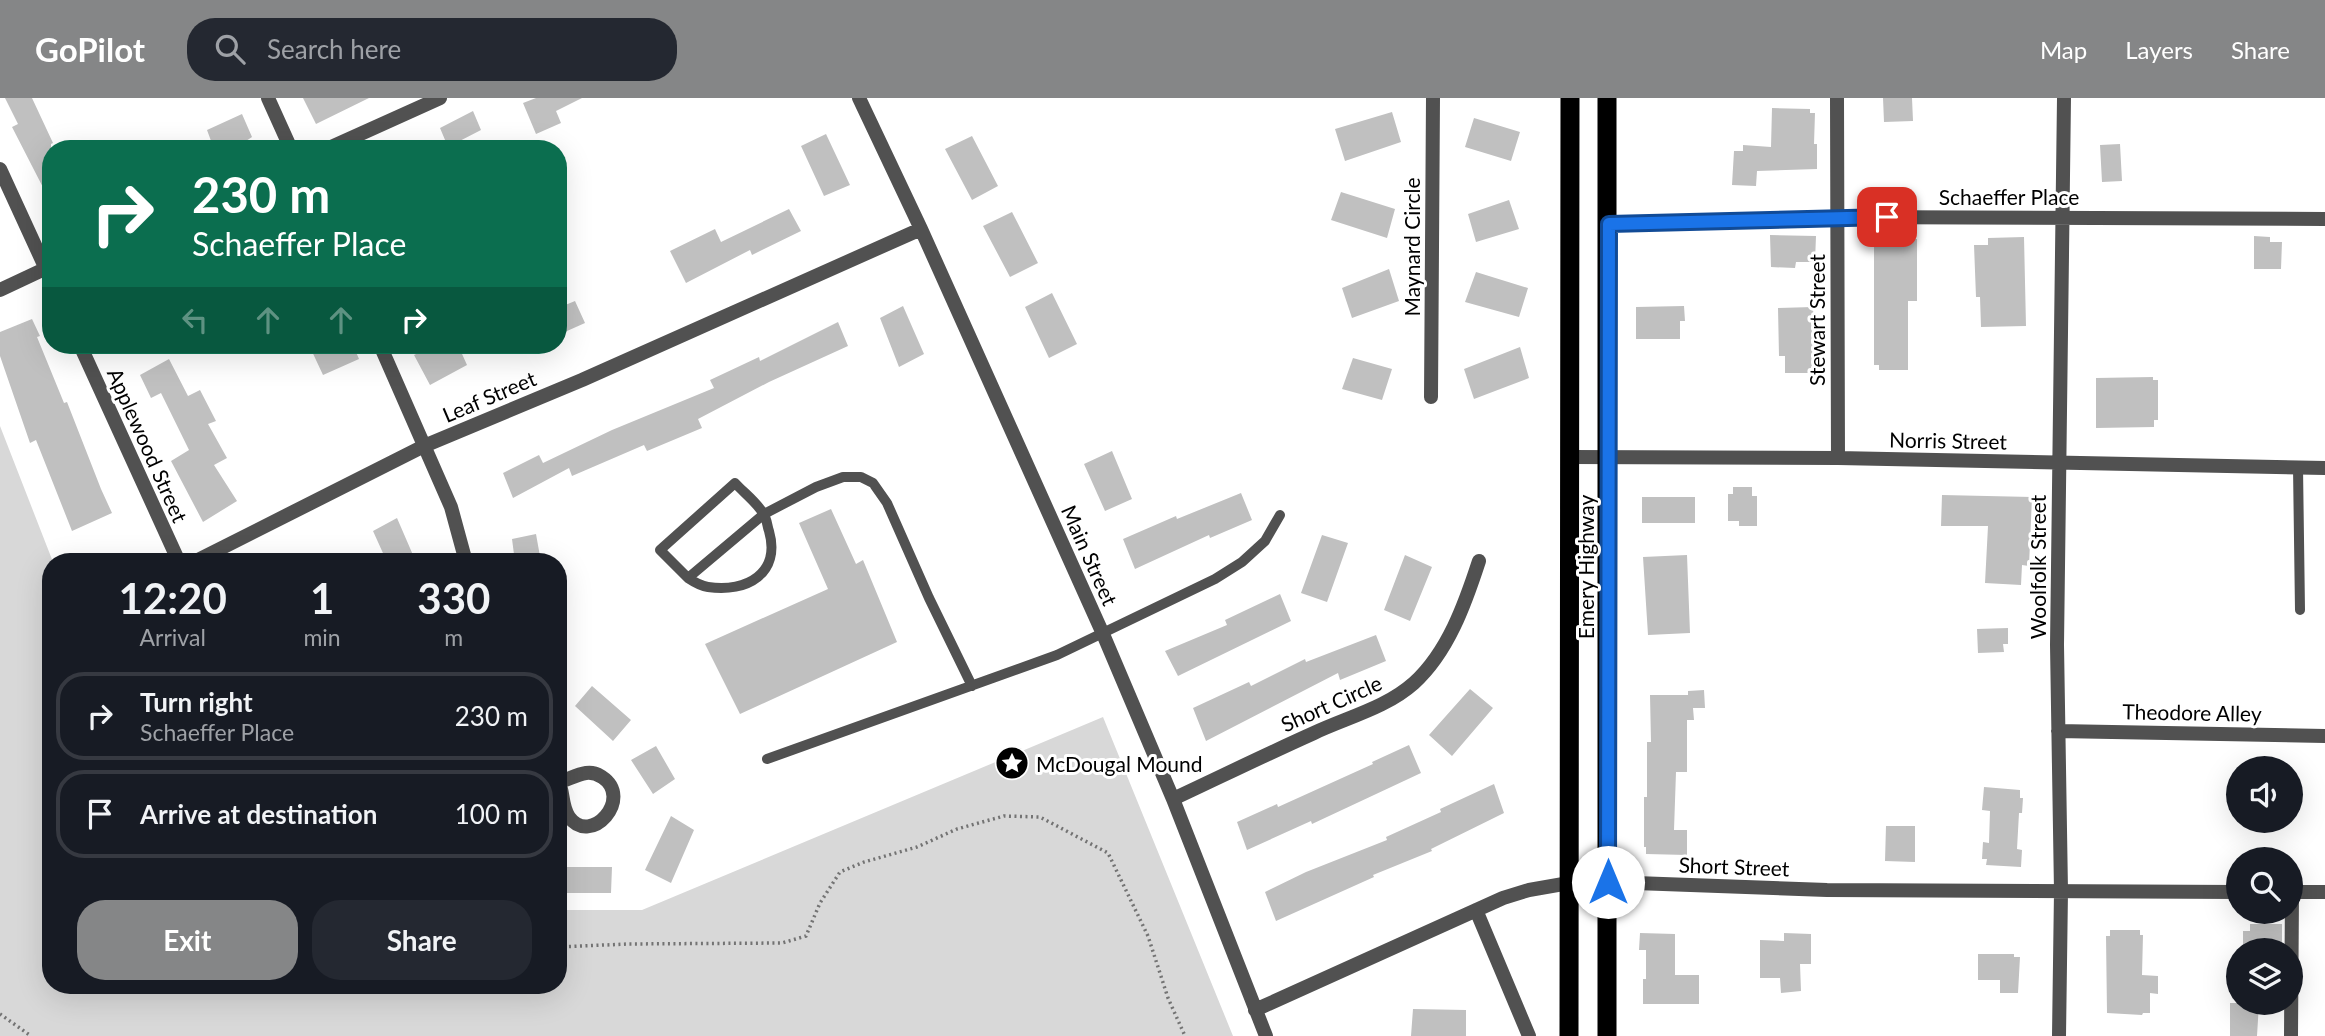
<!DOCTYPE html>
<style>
:root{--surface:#171b24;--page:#242831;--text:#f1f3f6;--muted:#9ea1a6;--line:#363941;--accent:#858687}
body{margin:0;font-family:Lato,sans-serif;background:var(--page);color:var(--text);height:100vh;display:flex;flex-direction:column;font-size:26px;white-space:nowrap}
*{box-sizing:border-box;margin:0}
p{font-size:23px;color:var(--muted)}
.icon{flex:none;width:38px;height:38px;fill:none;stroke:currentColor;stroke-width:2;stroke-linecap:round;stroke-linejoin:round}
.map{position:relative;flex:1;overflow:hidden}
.drawer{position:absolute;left:42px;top:455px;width:525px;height:441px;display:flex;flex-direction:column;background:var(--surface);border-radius:28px;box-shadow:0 7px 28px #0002}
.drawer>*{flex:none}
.hud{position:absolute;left:42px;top:42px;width:525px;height:214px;border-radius:28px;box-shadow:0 7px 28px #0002;background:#0b6e4f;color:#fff;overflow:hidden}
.controls{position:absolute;left:2226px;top:658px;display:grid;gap:14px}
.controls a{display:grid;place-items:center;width:77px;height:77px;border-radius:50%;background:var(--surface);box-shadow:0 7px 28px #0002;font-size:35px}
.pin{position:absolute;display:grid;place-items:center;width:60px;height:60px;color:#fff;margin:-30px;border-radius:14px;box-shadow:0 4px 10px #0006}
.me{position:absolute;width:77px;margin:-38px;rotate:0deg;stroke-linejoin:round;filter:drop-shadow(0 0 5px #0008)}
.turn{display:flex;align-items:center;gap:24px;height:147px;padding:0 35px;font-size:32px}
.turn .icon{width:91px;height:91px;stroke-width:2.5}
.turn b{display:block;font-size:49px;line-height:60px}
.lanes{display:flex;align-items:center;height:66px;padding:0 35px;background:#0003;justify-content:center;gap:35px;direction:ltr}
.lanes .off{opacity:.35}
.eta{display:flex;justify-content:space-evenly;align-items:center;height:119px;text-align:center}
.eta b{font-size:42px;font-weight:700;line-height:49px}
.cta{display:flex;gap:14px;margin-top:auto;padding:14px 35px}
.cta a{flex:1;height:80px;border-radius:28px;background:var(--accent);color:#fff;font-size:28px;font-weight:700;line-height:80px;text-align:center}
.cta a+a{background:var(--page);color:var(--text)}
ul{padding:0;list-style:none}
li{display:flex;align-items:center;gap:21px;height:88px;margin:0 14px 10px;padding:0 21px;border:4px solid var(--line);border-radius:28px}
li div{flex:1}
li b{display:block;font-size:26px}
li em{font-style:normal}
header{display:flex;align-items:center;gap:42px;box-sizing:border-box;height:98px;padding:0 35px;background:var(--accent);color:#fff}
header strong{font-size:33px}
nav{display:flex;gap:38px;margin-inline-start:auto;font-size:24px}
.search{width:490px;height:63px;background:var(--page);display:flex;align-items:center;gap:18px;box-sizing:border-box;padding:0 24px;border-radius:28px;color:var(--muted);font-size:26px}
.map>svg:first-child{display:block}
.green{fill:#d8d8d8}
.building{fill:#c0c0c0}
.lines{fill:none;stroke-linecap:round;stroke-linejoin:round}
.path{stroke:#737373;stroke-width:3.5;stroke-dasharray:2 3.5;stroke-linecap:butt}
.service{stroke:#515151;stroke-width:10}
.minor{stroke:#515151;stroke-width:14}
.trunk{stroke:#000;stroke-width:19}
.route-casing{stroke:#114b97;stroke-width:18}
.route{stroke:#1a73e8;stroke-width:12}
.labels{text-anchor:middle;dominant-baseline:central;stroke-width:6;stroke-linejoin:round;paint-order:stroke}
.street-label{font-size:21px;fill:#000;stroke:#fff}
.poi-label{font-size:21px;fill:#000;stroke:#fff;text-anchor:start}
</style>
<header>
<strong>GoPilot</strong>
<div class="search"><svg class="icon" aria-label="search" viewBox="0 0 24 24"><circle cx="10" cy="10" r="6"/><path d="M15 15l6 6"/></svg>Search here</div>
<nav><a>Map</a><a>Layers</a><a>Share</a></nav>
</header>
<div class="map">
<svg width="2325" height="938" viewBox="0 0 2325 938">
<rect width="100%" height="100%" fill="#fff"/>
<path class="green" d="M 0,328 L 53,464 L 51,464 L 51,887 L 558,887 L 558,812 L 642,812 L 1103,619 L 1233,938 L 0,938 Z"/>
<path class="building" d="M 5,0 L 32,0 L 53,45 L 51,46 L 51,105 L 12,29 L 18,26 Z
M 303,0 L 369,0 L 316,26 Z
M 536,0 L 582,0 L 556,13 L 561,25 L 536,36 L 523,5 Z
M 1883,0 L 1912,0 L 1913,23 L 1884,24 Z
M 1772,10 L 1810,11 L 1810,15 L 1815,15 L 1814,46 L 1817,46 L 1817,71 L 1757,73 L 1756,88 L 1732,87 L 1734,53 L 1743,53 L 1743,47 L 1771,49 Z
M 473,13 L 481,32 L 448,49 L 440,30 Z
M 1392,14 L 1401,44 L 1345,63 L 1335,31 Z
M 242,16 L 252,39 L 246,43 L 250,51 L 214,51 L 207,32 Z
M 1474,20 L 1520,34 L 1511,63 L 1465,49 Z
M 826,36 L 850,87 L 824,98 L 801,48 Z
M 972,38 L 998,88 L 972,102 L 945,51 Z
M 2120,46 L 2122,83 L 2102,84 L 2100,47 Z
M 1341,94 L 1395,111 L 1387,140 L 1331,122 Z
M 1509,102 L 1519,131 L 1476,144 L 1468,116 Z
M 789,111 L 801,133 L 752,157 L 750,152 L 686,185 L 670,153 L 715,131 L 721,144 Z
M 1012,114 L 1038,165 L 1010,179 L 983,128 Z
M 1770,137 L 1816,138 L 1815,164 L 1796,164 L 1795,170 L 1771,169 Z
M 2254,138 L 2270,139 L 2270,144 L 2282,144 L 2281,171 L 2254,171 Z
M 2024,139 L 2026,228 L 1981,229 L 1980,199 L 1976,199 L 1974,147 L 1988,147 L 1988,140 Z
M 1917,141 L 1917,203 L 1908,203 L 1908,272 L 1879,272 L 1879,267 L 1874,267 L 1874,142 Z
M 1389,171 L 1399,203 L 1352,220 L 1342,190 Z
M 1476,174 L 1528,190 L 1519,219 L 1465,204 Z
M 1052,195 L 1077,246 L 1049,260 L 1025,209 Z
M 575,203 L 585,225 L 558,237 L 558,210 Z
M 903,208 L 924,256 L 899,269 L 880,220 Z
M 1684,208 L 1685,223 L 1680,223 L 1680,241 L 1636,241 L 1636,209 Z
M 1813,209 L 1816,275 L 1785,275 L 1785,258 L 1779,258 L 1778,210 Z
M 32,221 L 40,238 L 37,239 L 64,305 L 67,304 L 101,391 L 112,415 L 72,433 L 36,342 L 30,345 L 0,258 L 0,234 Z
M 838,224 L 848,248 L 769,284 L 698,321 L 702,330 L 647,353 L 644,347 L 572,378 L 569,370 L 513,400 L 503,375 L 539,357 L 543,365 L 612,332 L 714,290 L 710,282 L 759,259 L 760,263 Z
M 309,247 L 353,247 L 359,261 L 323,277 Z
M 435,247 L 458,247 L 467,267 L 430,287 L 414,257 Z
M 1520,249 L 1529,280 L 1474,301 L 1464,271 Z
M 1353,260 L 1392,271 L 1382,302 L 1342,291 Z
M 169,261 L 188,298 L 200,292 L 216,323 L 208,326 L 227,360 L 214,367 L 237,403 L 203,424 L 171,363 L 189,352 L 161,295 L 151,300 L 140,277 Z
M 2153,279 L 2153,282 L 2158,282 L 2158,322 L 2154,322 L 2154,329 L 2096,330 L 2096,280 Z
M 1112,353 L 1132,401 L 1105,413 L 1084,366 Z
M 1733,389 L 1752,389 L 1752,398 L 1757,398 L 1757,428 L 1739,428 L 1739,423 L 1728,423 L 1728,396 L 1733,396 Z
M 1241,395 L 1252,422 L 1210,440 L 1209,437 L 1135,471 L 1123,441 L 1176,418 L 1177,421 Z
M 1942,397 L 2032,399 L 2029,468 L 2022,467 L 2021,487 L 1985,485 L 1988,428 L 1941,428 Z
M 1642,399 L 1695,399 L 1695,425 L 1642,425 Z
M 831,411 L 856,466 L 863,462 L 897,544 L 740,616 L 705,546 L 828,491 L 799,425 Z
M 397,420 L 416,464 L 387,464 L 373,433 Z
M 536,436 L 541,464 L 515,464 L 512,441 Z
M 1322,437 L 1348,445 L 1327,504 L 1301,495 Z
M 1405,457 L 1432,469 L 1410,523 L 1384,512 Z
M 1687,457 L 1690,535 L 1648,537 L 1643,459 Z
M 1280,496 L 1291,523 L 1178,578 L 1165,553 L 1227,527 L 1225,522 Z
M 2008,530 L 2008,546 L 2003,546 L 2004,554 L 1978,555 L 1977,531 Z
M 1376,537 L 1386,563 L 1340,582 L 1338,575 L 1206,643 L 1193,610 L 1249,584 L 1251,588 L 1305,561 L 1306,564 Z
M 592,588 L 631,622 L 613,643 L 575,608 Z
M 1470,591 L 1493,610 L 1452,658 L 1429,637 Z
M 1704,592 L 1705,610 L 1693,610 L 1694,622 L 1687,622 L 1687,674 L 1676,674 L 1674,732 L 1687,732 L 1687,757 L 1646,756 L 1646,749 L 1644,749 L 1644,699 L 1647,699 L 1647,644 L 1651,644 L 1650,597 L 1688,597 L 1688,593 Z
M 1409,647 L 1421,675 L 1312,726 L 1311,723 L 1247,752 L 1237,724 L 1277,706 L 1278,709 L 1373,666 L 1372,664 Z
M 656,648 L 675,681 L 653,696 L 631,662 Z
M 1494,686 L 1504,715 L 1431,751 L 1432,753 L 1373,777 L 1374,779 L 1276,823 L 1265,794 L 1306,774 L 1387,742 L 1386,739 L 1441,714 L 1440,711 Z
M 1984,689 L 2020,692 L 2020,700 L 2023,700 L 2022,715 L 2019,715 L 2017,751 L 2022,752 L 2021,769 L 1986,767 L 1987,761 L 1982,761 L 1983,744 L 1989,745 L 1990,713 L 1982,712 Z
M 671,718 L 694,732 L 671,785 L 645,772 Z
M 1886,728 L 1915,728 L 1915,764 L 1885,763 Z
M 560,769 L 612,769 L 611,795 L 560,795 Z
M 2250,826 L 2282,826 L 2282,852 L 2243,852 L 2243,833 L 2250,833 Z
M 2110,832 L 2140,832 L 2140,837 L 2143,837 L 2142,877 L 2158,878 L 2158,896 L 2150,895 L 2150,915 L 2143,915 L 2142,917 L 2107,915 L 2106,838 L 2110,838 Z
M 1640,835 L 1675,836 L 1675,877 L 1699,877 L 1699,906 L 1643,906 L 1643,881 L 1646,881 L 1646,852 L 1639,852 Z
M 1784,835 L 1811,836 L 1811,866 L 1800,866 L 1801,893 L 1781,895 L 1780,880 L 1760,880 L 1760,842 L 1784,843 Z
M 1978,856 L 2014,856 L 2014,859 L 2020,859 L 2018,895 L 2000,895 L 2000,882 L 1978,882 Z
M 2230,905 L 2259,905 L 2257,938 L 2230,938 Z
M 1413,911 L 1466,912 L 1466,938 L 1411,938 Z"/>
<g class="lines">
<path class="path" d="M 558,849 L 628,846 L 782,845 L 806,838 L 820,805 L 840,774 L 864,764 L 917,749 L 957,731 L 1004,718 L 1040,719 L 1108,755 L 1148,838 L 1168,900 L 1185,938
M 0,916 L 31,938"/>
<path class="service" d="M 2298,369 L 2300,512
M 688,480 L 660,452 L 735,385 C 744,395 758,405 764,417 C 767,421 767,428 769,433 C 781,475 747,495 708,489 C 701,488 694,484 688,480 L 764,416 L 816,389 L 843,379 L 861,379 L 873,385 L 887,405 L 929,500 L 972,588
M 767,661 L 1057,557 L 1215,481 L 1242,464 L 1265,443 L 1280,417"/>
<path class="minor" d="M 268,0 L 291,51
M 859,0 L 921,131 L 1103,536 L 1173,701 L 1266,938
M 1837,0 L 1838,360
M 327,51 L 440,0
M 0,71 L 51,182
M 1609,126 L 1837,119 L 2325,121
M 0,192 L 51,168
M 80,247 L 179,464
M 380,247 L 451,409 L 466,464
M 1431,299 L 1433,0
M 1571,359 L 1838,360 L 2325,370
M 194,464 L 424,348 L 582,282 L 921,131
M 2058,633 L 2325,638
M 558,682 C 564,693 561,708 569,719 C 591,749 634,700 602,679 C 597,676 593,674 586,675 C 578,676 569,681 560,684
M 1173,701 C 1220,679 1267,656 1314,635 C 1348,619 1386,610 1414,585 C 1448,554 1465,506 1479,463
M 2291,794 L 2325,794
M 1476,812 L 1529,938
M 1255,912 L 1503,800 L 1529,792 L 1569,785 L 1608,784 L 1827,792 L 2238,794
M 2059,938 L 2061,793 L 2057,547 L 2064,0
M 2291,938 L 2292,794"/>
<path class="trunk" d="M 1569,938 L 1570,0
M 1607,938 L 1607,0"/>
</g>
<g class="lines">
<defs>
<path id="route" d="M 1608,784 L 1609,126 L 1887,119"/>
</defs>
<use href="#route" class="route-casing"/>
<use href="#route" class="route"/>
</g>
<defs>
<symbol id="sight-disc" viewBox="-11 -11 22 22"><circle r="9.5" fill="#000" stroke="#fff"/><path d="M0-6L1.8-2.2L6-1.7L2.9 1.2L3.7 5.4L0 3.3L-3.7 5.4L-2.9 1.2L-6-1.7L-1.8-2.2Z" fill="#fff"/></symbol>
</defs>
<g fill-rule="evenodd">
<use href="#sight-disc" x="993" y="646" width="38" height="38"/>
</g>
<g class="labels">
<g class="street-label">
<text x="2009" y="98">Schaeffer Place</text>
<text transform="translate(1411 149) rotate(-90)">Maynard Circle</text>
<text transform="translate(1816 222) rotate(-90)">Stewart Street</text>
<text transform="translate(489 298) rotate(-23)">Leaf Street</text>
<text transform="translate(1948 342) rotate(1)">Norris Street</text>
<text transform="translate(148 347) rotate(66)">Applewood Street</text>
<text transform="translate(1090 457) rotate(66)">Main Street</text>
<text transform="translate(1585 469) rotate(-90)">Emery Highway</text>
<text transform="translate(2037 469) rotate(-90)">Woolfolk Street</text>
<text transform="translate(1331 605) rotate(-24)">Short Circle</text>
<text transform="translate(2192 614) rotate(1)">Theodore Alley</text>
<text transform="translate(1734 768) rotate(2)">Short Street</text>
</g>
<g class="poi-label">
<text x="1036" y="665">McDougal Mound</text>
</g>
</g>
</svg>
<div class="controls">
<a><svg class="icon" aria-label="sound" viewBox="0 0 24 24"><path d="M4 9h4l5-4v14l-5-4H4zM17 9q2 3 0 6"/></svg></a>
<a><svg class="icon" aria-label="search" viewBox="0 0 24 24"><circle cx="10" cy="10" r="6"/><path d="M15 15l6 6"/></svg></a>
<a><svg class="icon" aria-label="layers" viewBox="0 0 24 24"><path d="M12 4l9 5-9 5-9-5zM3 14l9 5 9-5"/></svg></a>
</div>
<div class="pin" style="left:1887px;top:119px;background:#d93025"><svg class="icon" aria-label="arrive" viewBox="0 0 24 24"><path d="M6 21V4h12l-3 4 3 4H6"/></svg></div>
<svg class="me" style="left:1608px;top:784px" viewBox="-20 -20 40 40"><circle r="19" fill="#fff"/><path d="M0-13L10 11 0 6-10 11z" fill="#1a73e8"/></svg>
<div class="hud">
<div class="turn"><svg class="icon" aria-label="right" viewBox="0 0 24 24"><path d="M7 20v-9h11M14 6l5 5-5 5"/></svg><div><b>230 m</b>Schaeffer Place</div></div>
<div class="lanes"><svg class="icon off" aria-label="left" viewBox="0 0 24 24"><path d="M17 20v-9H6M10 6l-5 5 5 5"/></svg><svg class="icon off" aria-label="ahead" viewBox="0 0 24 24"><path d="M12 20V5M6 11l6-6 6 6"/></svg><svg class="icon off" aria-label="ahead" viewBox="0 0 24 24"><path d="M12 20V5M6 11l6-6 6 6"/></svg><svg class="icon" aria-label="right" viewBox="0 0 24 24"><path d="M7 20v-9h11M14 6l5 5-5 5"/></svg></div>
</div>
<section class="drawer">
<div class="eta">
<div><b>12:20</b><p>Arrival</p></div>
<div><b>1</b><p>min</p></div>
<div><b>330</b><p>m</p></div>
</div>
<ul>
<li><svg class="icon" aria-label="right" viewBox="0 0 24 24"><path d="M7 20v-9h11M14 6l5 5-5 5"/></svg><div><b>Turn right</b><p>Schaeffer Place</p></div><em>230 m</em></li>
<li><svg class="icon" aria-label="arrive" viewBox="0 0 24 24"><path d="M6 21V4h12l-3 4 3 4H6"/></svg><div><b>Arrive at destination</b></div><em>100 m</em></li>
</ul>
<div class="cta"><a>Exit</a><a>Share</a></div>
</section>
</div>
